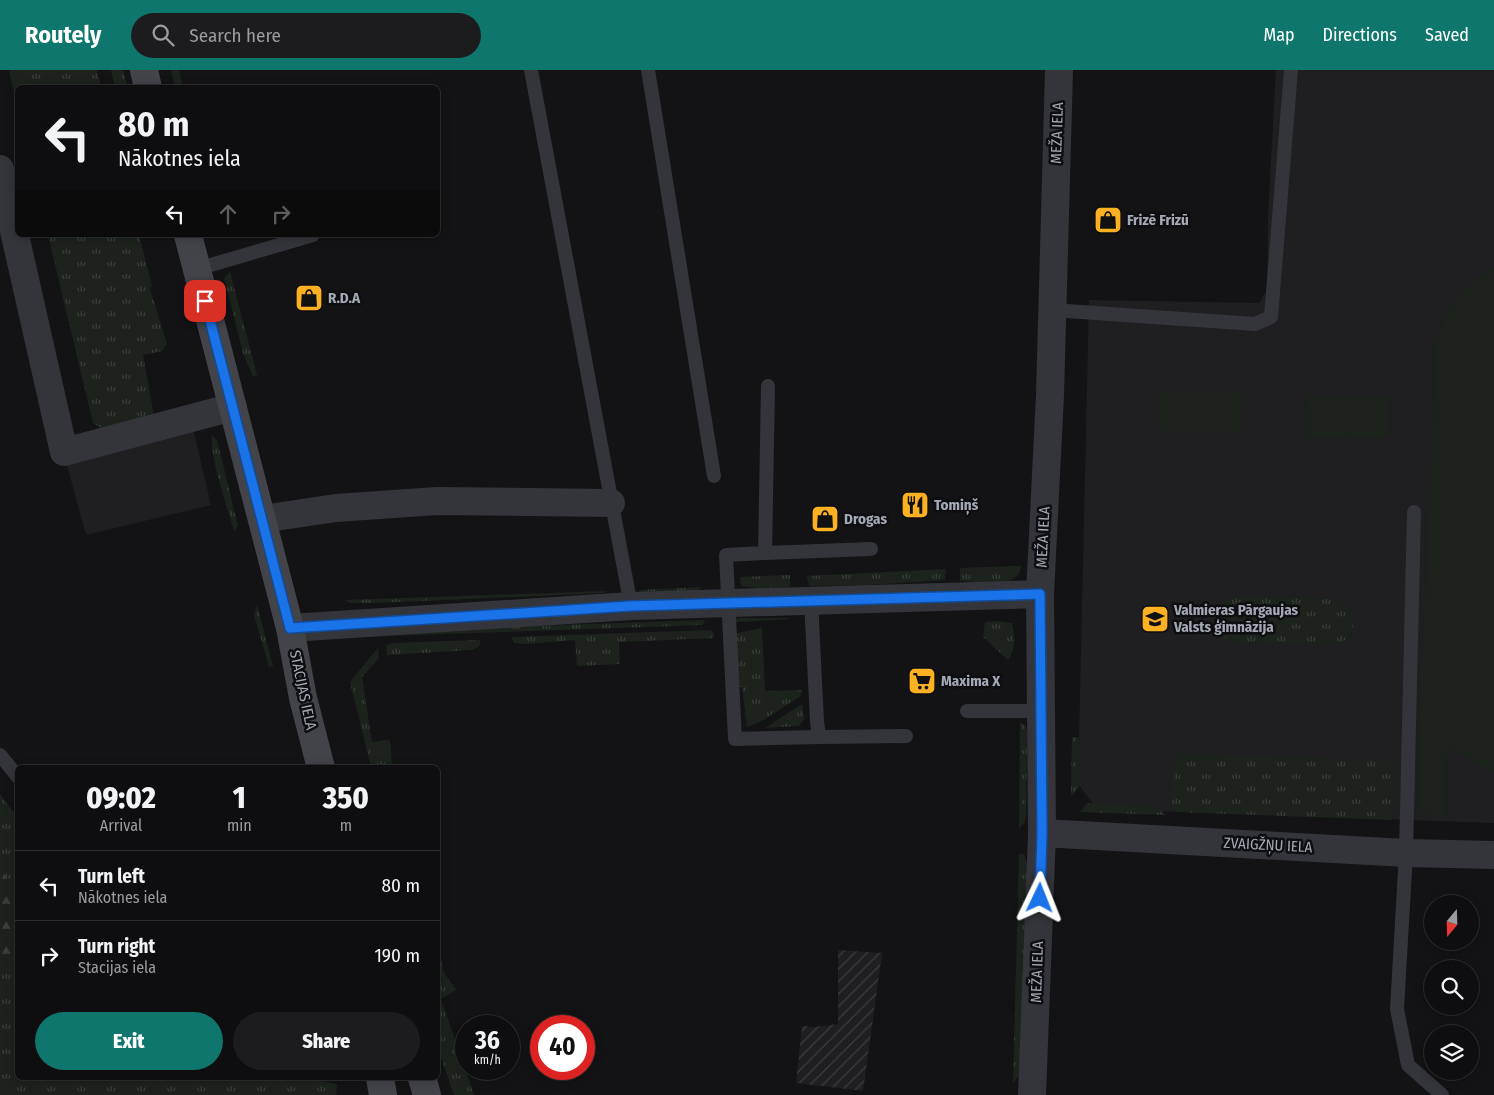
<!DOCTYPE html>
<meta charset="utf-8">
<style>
:root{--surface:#0e0e10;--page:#1c1c1e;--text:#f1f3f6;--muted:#9b9c9f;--line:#2e2e30;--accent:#0f766e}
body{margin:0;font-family:"Fira Sans Condensed",sans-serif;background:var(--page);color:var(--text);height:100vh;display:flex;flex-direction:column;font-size:19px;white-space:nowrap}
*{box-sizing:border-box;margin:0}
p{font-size:16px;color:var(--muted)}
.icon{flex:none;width:28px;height:28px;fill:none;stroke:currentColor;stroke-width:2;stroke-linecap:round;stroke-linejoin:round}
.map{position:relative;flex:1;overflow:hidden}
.panel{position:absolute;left:15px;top:695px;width:425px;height:315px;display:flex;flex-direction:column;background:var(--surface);border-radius:8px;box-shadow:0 2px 12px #0003,0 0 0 1px var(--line)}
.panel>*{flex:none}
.banner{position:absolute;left:15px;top:15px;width:425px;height:152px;border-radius:8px;box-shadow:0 2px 12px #0003,0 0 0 1px var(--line);background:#0e0e10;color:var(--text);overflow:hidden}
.needle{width:32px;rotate:199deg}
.controls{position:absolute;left:1424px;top:825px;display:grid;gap:10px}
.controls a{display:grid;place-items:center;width:55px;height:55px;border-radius:50%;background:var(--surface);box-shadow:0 2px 12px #0003,0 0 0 1px var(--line);font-size:25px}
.speed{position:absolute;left:455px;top:945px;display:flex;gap:10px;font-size:25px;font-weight:700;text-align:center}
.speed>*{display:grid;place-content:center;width:65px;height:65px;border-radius:50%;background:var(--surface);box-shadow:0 2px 12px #0003,0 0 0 1px var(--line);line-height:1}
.speed small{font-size:12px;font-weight:400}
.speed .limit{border:8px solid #d22;background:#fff;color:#111}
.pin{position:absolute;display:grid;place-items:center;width:42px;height:42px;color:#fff;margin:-21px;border-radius:10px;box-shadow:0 2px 8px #0006}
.me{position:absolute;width:55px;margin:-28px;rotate:2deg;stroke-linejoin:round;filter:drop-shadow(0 0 4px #0008)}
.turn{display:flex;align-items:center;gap:18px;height:105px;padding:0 20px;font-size:22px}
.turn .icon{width:65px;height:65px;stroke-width:2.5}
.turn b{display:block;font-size:35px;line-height:42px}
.lanes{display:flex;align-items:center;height:48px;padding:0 20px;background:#0003;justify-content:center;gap:25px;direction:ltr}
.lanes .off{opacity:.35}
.eta{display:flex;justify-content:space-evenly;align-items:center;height:85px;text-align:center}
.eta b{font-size:30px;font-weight:800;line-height:35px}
.cta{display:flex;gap:10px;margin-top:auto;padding:10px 20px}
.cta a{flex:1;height:58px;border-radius:30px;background:var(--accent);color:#fff;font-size:20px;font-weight:800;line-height:58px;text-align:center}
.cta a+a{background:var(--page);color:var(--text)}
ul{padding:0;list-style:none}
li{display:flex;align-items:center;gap:15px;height:70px;padding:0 20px;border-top:1px solid var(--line)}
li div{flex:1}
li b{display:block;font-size:19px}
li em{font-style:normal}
header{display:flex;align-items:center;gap:30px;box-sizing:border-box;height:70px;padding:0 25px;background:var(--accent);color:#fff}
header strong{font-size:24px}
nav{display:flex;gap:28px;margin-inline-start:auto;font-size:18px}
.search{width:350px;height:45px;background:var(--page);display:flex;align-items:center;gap:12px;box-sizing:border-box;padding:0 18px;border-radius:28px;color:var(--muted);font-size:19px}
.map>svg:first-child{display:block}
.built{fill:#1f1f22}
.industrial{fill:url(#industrial-furrows)}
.grass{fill:url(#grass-tufts)}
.forest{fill:url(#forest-firs)}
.pitch{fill:#1b231c}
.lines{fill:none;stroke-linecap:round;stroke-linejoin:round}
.service{stroke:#34353a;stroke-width:14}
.minor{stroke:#34353a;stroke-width:28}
.tertiary{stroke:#34353a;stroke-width:28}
.secondary{stroke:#42444a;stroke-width:28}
.route-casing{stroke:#114b97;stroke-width:12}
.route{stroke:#1a73e8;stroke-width:9}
.labels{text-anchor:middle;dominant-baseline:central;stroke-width:5;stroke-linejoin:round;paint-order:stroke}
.street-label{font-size:15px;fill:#a4a9b6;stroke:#0e0e10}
.poi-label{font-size:15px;font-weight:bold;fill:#a4a9b6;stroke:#0e0e10;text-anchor:start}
</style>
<header>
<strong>Routely</strong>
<div class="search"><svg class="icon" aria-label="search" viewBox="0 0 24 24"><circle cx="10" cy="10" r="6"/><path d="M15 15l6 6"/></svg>Search here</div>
<nav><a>Map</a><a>Directions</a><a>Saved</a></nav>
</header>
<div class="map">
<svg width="1494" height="1025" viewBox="0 0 1494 1025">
<defs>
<pattern id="industrial-furrows" width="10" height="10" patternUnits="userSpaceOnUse" patternTransform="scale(1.25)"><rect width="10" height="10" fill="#1f1f22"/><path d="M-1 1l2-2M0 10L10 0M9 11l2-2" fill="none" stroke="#3d3d40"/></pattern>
<pattern id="grass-tufts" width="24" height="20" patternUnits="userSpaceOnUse" patternTransform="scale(1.25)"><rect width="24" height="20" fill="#1b231c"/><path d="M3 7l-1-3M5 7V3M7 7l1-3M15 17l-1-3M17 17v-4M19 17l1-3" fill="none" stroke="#39403b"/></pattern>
<pattern id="forest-firs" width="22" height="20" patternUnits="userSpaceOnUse" patternTransform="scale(1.25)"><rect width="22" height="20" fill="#1b231c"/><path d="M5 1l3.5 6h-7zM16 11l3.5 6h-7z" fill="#39403b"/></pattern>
</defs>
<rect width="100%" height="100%" fill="#131315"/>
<path class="built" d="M 1276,0 L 1494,0 L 1494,753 L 1097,739 L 1078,714 L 1089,230 L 1259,233 L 1267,220 L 1268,145 Z
M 193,358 L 211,435 L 86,465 L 65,388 Z"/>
<path class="industrial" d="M 838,880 L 882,883 L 863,1021 L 796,1013 L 802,956 L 814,957 L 838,954 Z"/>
<path class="grass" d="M 9,0 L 97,0 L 101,17 L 18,18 L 17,36 Z
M 111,0 L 123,0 L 128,17 L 115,17 Z
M 171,0 L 179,0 L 183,17 L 175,17 Z
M 48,165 L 139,165 L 152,215 L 150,219 L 167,274 L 162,281 L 143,285 L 154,346 L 104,360 L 93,353 Z
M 230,202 L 257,305 L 253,307 L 243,283 L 224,208 Z
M 212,365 L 217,370 L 238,456 L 234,461 C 228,439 209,386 212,365 Z
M 1021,496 C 1020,520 977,511 960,511 L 960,498 Z
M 946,499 L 945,510 L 868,515 L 809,516 L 807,506 Z
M 790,505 L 790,517 L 758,518 L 741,516 L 740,507 Z
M 703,517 L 697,521 L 645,523 L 638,520 Z
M 607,521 L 603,523 L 374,533 L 350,533 L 345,530 Z
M 1238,526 L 1330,529 L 1344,534 L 1351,545 L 1353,557 L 1346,570 L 1334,575 L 1232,572 C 1213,564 1204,547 1223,532 C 1226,529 1233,527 1238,526 Z
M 257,535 L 273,596 L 269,597 L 254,545 Z
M 737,548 L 788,548 L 791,549 L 733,552 Z
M 705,550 L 703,555 L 357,567 L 369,562 Z
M 997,551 L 1012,553 C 1015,565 1016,580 1008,590 L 983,567 L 985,552 Z
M 762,558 L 765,621 L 802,620 L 801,626 L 760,652 L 747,657 L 742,617 L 735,618 L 733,564 Z
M 710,560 L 714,563 L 714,568 L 619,572 L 620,594 L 577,596 L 575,570 L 527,574 L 514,573 L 511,567 Z
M 480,570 L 480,576 L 472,580 L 387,585 L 386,575 L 393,573 Z
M 378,578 L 379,588 L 362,607 L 372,672 L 390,670 L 392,697 L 371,697 L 350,612 Z
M 802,634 L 804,649 L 799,656 L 765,658 Z
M 1020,652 L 1025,655 L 1027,662 L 1026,742 L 1025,751 L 1019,759 Z
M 1072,667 L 1079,667 L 1079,718 L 1071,726 Z
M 1175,684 L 1394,691 L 1392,750 L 1178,742 L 1172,737 Z
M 0,724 L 17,747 L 18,1008 L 304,1008 L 337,1014 L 336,1025 L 0,1025 Z
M 1087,733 L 1156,736 L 1165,745 L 1080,742 Z
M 1019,784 L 1024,784 L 1027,794 L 1021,1003 L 1013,1013 Z
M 438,872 L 443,901 L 456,920 L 441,929 L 474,1025 L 454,1025 L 438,979 Z"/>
<path class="forest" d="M 0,790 L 17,842 L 17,894 L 0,891 Z"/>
<path class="pitch" d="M 1494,198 L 1494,703 L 1447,677 L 1444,746 L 1419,744 L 1419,664 L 1436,285 C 1437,278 1436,269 1439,262 C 1446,237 1471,209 1494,198 Z
M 1159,321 L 1242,322 L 1241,363 L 1158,361 Z
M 1306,326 L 1389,328 L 1388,368 L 1305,367 Z"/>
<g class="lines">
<path class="service" d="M 531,0 L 631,536
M 648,0 L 714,406
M 197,199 L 313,165
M 1052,240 L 1255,254 L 1271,247 L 1291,0
M 768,316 L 765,483 L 726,485 L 735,669 L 819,667 L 817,651 L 811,530
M 1414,442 L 1406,783 L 1397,939 L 1408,995 L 1442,1025
M 765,483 L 871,479
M 967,641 L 1041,641
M 819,667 L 906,666
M 0,685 L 18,707"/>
<path class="minor" d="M 0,99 L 64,382 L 233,337
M 262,449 L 336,438 L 437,431 L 611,433
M 290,558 L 631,536 L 1040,524
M 1042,763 L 1406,783 L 1494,785"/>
<path class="tertiary" d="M 1032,1025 L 1042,763 L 1040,524 L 1050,325 L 1059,0"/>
<path class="secondary" d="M 144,0 L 148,18
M 188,165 L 290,558 L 303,628 L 321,698
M 380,1008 L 383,1025
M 422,1008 L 427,1025"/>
</g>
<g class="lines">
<defs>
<path id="route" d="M 205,231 L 290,558 L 630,536 L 1040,524 L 1042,763 L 1040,828"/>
</defs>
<use href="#route" class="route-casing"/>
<use href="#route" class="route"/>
</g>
<defs>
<symbol id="shop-square" viewBox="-11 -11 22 22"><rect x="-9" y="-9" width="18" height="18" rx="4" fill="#fcb123" stroke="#0e0e10"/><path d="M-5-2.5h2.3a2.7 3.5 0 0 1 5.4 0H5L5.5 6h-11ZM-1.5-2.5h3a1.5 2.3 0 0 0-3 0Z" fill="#111"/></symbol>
<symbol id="restaurant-square" viewBox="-11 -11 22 22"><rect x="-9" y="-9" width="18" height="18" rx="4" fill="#fcb123" stroke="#0e0e10"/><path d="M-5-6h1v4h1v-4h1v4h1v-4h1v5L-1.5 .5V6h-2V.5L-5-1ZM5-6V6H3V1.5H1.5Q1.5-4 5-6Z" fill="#111"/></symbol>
<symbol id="school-square" viewBox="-11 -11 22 22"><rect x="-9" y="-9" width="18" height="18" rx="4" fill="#fcb123" stroke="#0e0e10"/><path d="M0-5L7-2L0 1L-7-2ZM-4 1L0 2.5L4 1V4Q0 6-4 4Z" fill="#111"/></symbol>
<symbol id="supermarket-square" viewBox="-11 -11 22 22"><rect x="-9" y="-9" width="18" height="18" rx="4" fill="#fcb123" stroke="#0e0e10"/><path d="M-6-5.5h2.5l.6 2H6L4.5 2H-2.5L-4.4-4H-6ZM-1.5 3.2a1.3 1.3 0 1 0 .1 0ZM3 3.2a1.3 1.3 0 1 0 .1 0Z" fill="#111"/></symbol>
</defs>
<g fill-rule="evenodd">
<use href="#shop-square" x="1092" y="134" width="32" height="32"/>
<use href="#shop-square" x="293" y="212" width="32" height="32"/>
<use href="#restaurant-square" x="899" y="419" width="32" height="32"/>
<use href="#shop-square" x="809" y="433" width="32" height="32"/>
<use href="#school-square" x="1139" y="533" width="32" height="32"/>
<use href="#supermarket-square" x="906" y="595" width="32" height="32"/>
</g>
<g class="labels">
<g class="street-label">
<text transform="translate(1057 63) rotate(-88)">MEŽA IELA</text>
<text transform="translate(1043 467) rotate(-87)">MEŽA IELA</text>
<text transform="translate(303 620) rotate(78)">STACIJAS IELA</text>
<text transform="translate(1268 775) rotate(3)">ZVAIGŽŅU IELA</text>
<text transform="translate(1037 902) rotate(-88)">MEŽA IELA</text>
</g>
<g class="poi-label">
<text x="1127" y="150">Frizē Frizū</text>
<text x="328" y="228">R.D.A</text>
<text x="934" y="435">Tomiņš</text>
<text x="844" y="449">Drogas</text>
<text x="1174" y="540">Valmieras Pārgaujas<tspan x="1174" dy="17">Valsts ģimnāzija</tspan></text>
<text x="941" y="611">Maxima X</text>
</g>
</g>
</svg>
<div class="controls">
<a><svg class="needle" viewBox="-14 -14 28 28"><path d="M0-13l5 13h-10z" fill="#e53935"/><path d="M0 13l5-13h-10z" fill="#9b9c9f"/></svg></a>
<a><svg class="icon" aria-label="search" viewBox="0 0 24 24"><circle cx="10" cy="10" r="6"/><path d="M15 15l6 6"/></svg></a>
<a><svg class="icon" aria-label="layers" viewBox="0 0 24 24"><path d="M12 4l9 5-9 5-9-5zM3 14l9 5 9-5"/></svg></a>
</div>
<div class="speed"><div>36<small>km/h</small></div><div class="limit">40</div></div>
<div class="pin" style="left:205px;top:231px;background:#d93025"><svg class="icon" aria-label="arrive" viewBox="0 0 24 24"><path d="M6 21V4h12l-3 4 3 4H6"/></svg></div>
<svg class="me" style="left:1040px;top:828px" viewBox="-20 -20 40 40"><path d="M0-17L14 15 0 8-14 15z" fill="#1a73e8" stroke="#fff" stroke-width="4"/></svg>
<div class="banner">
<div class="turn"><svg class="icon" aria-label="left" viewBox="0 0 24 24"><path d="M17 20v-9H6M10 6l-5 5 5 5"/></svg><div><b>80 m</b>Nākotnes iela</div></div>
<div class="lanes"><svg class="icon" aria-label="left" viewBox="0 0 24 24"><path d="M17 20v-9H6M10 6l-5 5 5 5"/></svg><svg class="icon off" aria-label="ahead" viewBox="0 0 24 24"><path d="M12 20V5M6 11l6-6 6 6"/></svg><svg class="icon off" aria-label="right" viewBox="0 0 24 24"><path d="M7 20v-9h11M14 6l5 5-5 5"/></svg></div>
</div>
<section class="panel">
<div class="eta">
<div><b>09:02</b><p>Arrival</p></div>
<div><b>1</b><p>min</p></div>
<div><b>350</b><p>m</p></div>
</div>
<ul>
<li><svg class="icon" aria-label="left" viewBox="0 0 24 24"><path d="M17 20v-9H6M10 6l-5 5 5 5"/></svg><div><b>Turn left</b><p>Nākotnes iela</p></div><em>80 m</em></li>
<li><svg class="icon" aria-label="right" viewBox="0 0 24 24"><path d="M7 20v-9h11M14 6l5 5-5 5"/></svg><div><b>Turn right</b><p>Stacijas iela</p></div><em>190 m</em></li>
</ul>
<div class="cta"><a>Exit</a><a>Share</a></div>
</section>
</div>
